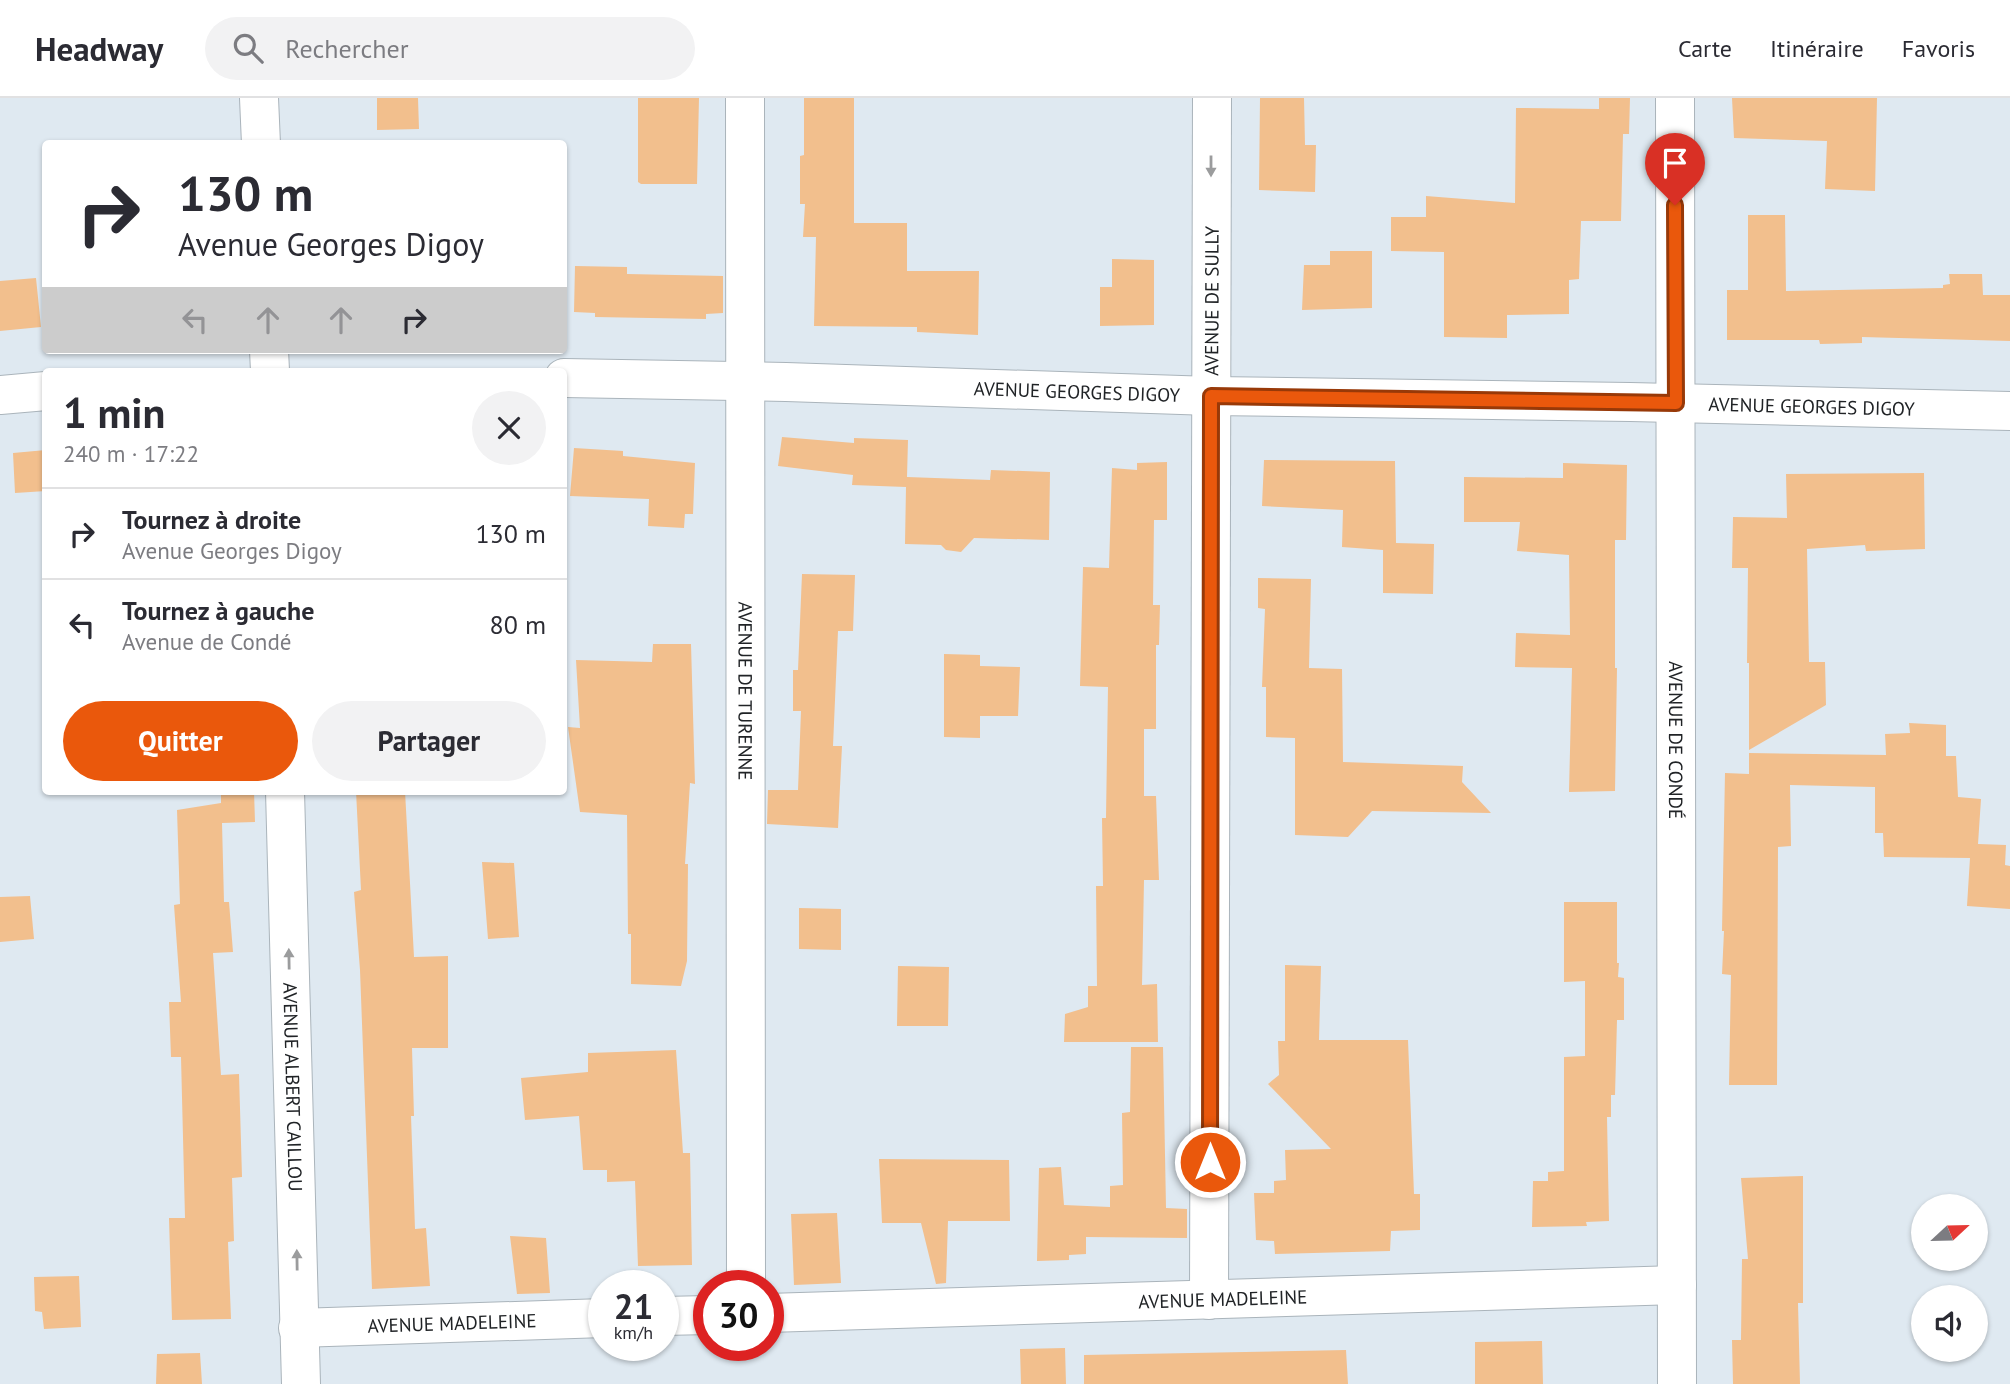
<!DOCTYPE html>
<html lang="fr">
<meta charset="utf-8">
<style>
:root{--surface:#fff;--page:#f2f2f3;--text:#2b2b33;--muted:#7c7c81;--line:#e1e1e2;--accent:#ea580c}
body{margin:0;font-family:"PT Sans",sans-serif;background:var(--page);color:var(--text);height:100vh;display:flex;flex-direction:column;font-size:26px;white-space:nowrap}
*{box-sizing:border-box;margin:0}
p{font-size:23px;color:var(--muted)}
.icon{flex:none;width:38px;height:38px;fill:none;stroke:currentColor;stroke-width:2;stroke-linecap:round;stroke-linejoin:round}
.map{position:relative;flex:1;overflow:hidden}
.details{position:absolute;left:42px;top:270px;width:525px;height:427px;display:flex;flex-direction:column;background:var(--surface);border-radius:7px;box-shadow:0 2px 5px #0004}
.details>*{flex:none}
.guide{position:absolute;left:42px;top:42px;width:525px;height:214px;border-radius:7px;box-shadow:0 2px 5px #0004;background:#fff;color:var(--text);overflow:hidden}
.needle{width:46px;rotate:68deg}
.tools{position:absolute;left:1911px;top:1096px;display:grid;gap:14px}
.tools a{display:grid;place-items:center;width:77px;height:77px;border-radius:50%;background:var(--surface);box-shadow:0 2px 5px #0004;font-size:35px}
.speed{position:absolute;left:588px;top:1172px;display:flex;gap:14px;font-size:35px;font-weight:700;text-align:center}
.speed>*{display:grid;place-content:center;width:91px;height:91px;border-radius:50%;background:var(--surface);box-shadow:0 2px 5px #0004;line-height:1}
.speed small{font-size:18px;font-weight:400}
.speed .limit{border:10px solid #d22;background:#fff;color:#111}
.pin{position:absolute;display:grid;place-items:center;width:60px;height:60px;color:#fff;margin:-72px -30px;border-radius:50% 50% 50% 0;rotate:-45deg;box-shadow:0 0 7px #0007}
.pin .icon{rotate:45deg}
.me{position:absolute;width:77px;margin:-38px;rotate:0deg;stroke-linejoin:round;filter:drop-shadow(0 0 5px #0008)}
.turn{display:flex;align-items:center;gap:24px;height:147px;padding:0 21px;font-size:32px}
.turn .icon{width:91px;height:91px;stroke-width:2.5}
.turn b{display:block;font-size:49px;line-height:60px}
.lanes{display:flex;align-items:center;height:66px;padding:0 21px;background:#0003;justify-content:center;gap:35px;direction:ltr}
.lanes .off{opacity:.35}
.round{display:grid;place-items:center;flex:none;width:74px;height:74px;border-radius:37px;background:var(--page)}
.overview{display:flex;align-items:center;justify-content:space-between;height:119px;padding:0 21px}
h1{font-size:42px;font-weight:700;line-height:52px}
.button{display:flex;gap:14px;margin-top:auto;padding:14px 21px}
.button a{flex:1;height:80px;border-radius:42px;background:var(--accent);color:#fff;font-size:28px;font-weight:700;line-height:80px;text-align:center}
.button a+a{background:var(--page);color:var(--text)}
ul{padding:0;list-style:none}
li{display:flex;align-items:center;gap:21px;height:91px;padding:0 21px;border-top:2px solid var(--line)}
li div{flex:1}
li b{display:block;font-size:26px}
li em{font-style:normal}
header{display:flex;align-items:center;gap:42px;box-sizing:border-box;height:98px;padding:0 35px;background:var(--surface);border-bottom:2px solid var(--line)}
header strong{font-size:33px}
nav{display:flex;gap:38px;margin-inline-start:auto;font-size:24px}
.search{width:490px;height:63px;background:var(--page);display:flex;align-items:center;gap:18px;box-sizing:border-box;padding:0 24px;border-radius:38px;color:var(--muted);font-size:26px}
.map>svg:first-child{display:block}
.building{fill:#f2bf8d}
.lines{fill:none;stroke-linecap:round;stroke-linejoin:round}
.street-casing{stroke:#aab4bb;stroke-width:40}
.street{stroke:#fff;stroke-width:38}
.oneway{fill:#9b9c9d}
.route-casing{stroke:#983908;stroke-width:18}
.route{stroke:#ea580c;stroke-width:12}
.labels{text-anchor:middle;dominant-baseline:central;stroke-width:6;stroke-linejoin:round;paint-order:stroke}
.street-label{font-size:19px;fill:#202326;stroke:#fff}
</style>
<header>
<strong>Headway</strong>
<div class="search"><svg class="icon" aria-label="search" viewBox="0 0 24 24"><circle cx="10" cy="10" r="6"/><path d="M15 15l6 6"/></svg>Rechercher</div>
<nav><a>Carte</a><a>Itinéraire</a><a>Favoris</a></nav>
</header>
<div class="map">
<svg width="2010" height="1286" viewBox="0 0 2010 1286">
<rect width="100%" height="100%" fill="#dfe9f1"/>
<path class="building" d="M 377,0 L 418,0 L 419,31 L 377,32 Z
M 638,0 L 699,0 L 697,86 L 641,86 L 638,84 Z
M 804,0 L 854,0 L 854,125 L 907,125 L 907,173 L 979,173 L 978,237 L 917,234 L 917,229 L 814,228 L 816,139 L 803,139 L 805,106 L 800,106 L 800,58 L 804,57 Z
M 1260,0 L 1304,0 L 1305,47 L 1316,47 L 1315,94 L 1259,92 Z
M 1599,0 L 1630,0 L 1629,36 L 1623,36 L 1621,123 L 1581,123 L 1579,181 L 1569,182 L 1569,216 L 1507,217 L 1507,240 L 1444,239 L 1444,154 L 1391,153 L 1391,119 L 1426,119 L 1426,98 L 1515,105 L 1516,10 L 1599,11 Z
M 1732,0 L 1877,0 L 1875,93 L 1825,91 L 1827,43 L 1734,40 Z
M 1748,117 L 1785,117 L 1786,193 L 1943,190 L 1943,187 L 1950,186 L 1949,176 L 1982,176 L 1983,197 L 2010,197 L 2010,243 L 1862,239 L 1862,245 L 1820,246 L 1819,242 L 1727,242 L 1727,192 L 1748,192 Z
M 1330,153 L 1372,153 L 1372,210 L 1302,212 L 1304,167 L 1330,167 Z
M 1112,161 L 1154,162 L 1154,227 L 1100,228 L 1100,189 L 1112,189 Z
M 575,168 L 627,169 L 627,176 L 723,178 L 723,215 L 706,216 L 706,221 L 595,219 L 595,215 L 574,214 Z
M 36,180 L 41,229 L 0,233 L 0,183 Z
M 782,339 L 854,345 L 854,340 L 908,342 L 907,379 L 990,382 L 991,372 L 1050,374 L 1049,442 L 974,440 L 961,454 L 946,452 L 941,447 L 905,446 L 906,389 L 852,387 L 853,377 L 778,368 Z
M 574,350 L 623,353 L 623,358 L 695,365 L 693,416 L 685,416 L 684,430 L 648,428 L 649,401 L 570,398 Z
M 46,352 L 46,393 L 15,395 L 13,355 Z
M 1264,362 L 1395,363 L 1396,445 L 1434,446 L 1433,496 L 1383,495 L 1383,452 L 1342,449 L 1343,412 L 1262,408 Z
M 1167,364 L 1167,422 L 1154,422 L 1153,507 L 1160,507 L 1159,547 L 1156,547 L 1156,631 L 1144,631 L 1144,698 L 1156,698 L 1159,782 L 1144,782 L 1142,887 L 1157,886 L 1158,944 L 1064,944 L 1065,916 L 1088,909 L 1088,888 L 1097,888 L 1096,788 L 1103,788 L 1102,720 L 1106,720 L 1108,589 L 1080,588 L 1083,469 L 1109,470 L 1112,370 L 1137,372 L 1137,365 Z
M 1563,365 L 1627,367 L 1626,442 L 1615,442 L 1615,570 L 1617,570 L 1615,693 L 1569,694 L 1572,570 L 1515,569 L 1516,535 L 1570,537 L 1569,457 L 1517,453 L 1520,424 L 1464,424 L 1464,379 L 1563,380 Z
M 1924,375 L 1925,451 L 1866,453 L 1865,447 L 1807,451 L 1809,564 L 1825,564 L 1826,607 L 1749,652 L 1749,565 L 1747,565 L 1748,470 L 1732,470 L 1733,419 L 1787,420 L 1786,376 Z
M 802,476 L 855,477 L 853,533 L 838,533 L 833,648 L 842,648 L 838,730 L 767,726 L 768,692 L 798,692 L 801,613 L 793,613 L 793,572 L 798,572 Z
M 1258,480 L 1311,481 L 1309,570 L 1342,571 L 1343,664 L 1463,668 L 1462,684 L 1491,715 L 1372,713 L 1348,739 L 1295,737 L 1295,640 L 1266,639 L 1266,589 L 1262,589 L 1265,511 L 1258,510 Z
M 653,546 L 691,546 L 695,686 L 690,685 L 685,766 L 688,766 L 687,863 L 681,888 L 631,886 L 631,836 L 628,836 L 627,717 L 580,714 L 568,629 L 580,630 L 576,562 L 652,564 Z
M 944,556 L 980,557 L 980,568 L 1020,569 L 1018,618 L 980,618 L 980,640 L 944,639 Z
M 1909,625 L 1946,627 L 1946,658 L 1956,658 L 1958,699 L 1981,701 L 1978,746 L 2006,747 L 2005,767 L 2010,768 L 2010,811 L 1967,808 L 1970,760 L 1884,759 L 1883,735 L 1875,735 L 1875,689 L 1790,687 L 1791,748 L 1778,749 L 1777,987 L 1729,987 L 1731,877 L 1722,876 L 1724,833 L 1722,833 L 1725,675 L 1749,676 L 1749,655 L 1886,657 L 1885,636 L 1910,635 Z
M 221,693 L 254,693 L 255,724 L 222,725 L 224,804 L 229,804 L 233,854 L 213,855 L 221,977 L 239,976 L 242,1079 L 232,1080 L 234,1143 L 228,1144 L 231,1221 L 172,1222 L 169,1120 L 185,1120 L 181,959 L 171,959 L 169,904 L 181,904 L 174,807 L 180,806 L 177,712 L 221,705 Z
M 356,693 L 405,693 L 414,859 L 448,858 L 448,950 L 412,950 L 414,1018 L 411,1018 L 415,1131 L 426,1130 L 430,1188 L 372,1191 L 360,872 L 354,794 L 361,792 Z
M 482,764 L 514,765 L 519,839 L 488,841 Z
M 30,798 L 34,841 L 0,844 L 0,799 Z
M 1564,804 L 1617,804 L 1617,865 L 1619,865 L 1618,879 L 1624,880 L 1624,922 L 1617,922 L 1615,997 L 1611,997 L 1611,1019 L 1607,1019 L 1609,1123 L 1586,1124 L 1587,1128 L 1532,1129 L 1533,1083 L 1548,1083 L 1548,1074 L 1564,1073 L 1564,959 L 1585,958 L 1585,883 L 1564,884 Z
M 799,810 L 841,811 L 841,852 L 799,851 Z
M 1285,867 L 1321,868 L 1319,942 L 1408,942 L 1414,1096 L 1420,1096 L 1420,1132 L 1391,1133 L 1390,1153 L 1275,1156 L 1274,1143 L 1256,1142 L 1254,1095 L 1274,1095 L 1274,1083 L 1286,1082 L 1285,1052 L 1331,1051 L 1268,986 L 1279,977 L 1278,943 L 1285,943 Z
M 898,868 L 949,869 L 948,928 L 897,928 Z
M 1131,949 L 1163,949 L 1166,1110 L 1187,1111 L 1187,1140 L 1086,1139 L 1086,1156 L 1069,1157 L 1069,1162 L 1037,1163 L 1039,1070 L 1061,1069 L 1064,1107 L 1110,1109 L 1110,1088 L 1123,1087 L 1122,1015 L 1130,1014 Z
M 676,952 L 683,1055 L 690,1055 L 692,1167 L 638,1168 L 635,1083 L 607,1084 L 607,1072 L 583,1072 L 579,1018 L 525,1022 L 521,980 L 588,974 L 588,955 Z
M 879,1061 L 1009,1062 L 1010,1123 L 948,1123 L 946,1185 L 936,1186 L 921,1125 L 882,1125 Z
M 1803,1078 L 1803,1205 L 1798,1205 L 1800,1286 L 1733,1286 L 1732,1242 L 1741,1242 L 1742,1161 L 1748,1161 L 1741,1080 Z
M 837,1115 L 841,1185 L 794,1187 L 791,1116 Z
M 510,1138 L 546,1140 L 550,1195 L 517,1196 Z
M 79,1178 L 81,1229 L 44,1231 L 42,1214 L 35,1213 L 34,1179 Z
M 1542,1243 L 1543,1286 L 1475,1286 L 1475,1244 Z
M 1065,1250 L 1066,1286 L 1021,1286 L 1020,1251 Z
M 1346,1252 L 1348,1286 L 1084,1286 L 1084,1257 Z
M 200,1255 L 202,1286 L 156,1286 L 157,1256 Z"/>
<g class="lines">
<defs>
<g id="street">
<path d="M 259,0 L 261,46"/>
<path id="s1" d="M 745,0 L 746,1188"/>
<path id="s2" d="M 1675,0 L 1677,1286"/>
<path d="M 269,252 L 270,273"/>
<path id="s3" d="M 564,280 L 786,284 L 1211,298 L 1630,304 L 2010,313"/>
<path d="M 0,297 L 46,293"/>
<path id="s4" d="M 285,693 L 301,1286"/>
<path id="s5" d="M 1209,1202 L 1212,0"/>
<path id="s6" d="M 768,1215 L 1677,1187"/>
<path d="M 663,1218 L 709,1217"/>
<path id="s7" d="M 298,1230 L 604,1220"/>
</g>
</defs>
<use href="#street" class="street-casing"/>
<use href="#street" class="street"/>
</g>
<defs><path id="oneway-solid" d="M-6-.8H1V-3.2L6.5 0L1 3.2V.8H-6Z" transform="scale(1.75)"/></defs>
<g class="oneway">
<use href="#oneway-solid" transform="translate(1211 68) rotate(90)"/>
<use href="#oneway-solid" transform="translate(289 861) rotate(-91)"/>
<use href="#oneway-solid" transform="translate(297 1162) rotate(-91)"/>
</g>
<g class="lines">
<defs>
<path id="route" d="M 1210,1064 L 1211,298 L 1676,305 L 1675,107"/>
</defs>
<use href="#route" class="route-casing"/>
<use href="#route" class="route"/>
</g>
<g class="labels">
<g class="street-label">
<text stroke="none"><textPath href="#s5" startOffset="999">AVENUE DE SULLY</textPath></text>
<text stroke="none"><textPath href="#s3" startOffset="513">AVENUE GEORGES DIGOY</textPath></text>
<text stroke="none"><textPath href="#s3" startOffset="1248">AVENUE GEORGES DIGOY</textPath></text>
<text stroke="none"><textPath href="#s1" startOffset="593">AVENUE DE TURENNE</textPath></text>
<text stroke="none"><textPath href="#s2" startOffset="642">AVENUE DE CONDÉ</textPath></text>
<text stroke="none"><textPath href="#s4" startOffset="296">AVENUE ALBERT CAILLOU</textPath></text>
<text stroke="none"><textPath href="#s6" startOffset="455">AVENUE MADELEINE</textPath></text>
<text stroke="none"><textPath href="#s7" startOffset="154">AVENUE MADELEINE</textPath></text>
</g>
</g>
</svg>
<div class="tools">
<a><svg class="needle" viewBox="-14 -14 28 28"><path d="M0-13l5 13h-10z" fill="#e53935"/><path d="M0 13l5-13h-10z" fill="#7c7c81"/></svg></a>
<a><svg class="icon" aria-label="sound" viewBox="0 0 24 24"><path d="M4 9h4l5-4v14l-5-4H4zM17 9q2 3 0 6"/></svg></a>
</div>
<div class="speed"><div>21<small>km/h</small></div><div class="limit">30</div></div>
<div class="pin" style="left:1675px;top:107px;background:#d93025"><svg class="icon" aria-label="arrive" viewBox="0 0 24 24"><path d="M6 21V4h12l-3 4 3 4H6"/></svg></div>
<svg class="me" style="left:1210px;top:1064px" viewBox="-20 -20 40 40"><circle r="17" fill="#ea580c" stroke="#fff" stroke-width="3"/><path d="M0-11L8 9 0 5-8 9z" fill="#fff"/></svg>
<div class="guide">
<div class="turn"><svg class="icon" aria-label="right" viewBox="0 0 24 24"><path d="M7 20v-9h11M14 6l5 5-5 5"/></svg><div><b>130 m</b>Avenue Georges Digoy</div></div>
<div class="lanes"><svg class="icon off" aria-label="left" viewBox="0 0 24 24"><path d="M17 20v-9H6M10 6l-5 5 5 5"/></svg><svg class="icon off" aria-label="ahead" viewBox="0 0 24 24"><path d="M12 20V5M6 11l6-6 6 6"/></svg><svg class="icon off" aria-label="ahead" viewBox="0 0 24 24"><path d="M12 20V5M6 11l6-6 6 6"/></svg><svg class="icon" aria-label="right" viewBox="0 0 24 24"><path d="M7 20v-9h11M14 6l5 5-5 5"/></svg></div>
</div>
<section class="details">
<div class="overview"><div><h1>1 min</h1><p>240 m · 17:22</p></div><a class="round"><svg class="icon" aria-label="close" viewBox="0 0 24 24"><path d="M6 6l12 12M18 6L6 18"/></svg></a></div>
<ul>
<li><svg class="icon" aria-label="right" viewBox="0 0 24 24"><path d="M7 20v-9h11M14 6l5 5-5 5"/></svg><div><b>Tournez à droite</b><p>Avenue Georges Digoy</p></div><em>130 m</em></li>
<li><svg class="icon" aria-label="left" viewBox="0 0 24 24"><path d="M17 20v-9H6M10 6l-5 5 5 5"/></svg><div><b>Tournez à gauche</b><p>Avenue de Condé</p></div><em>80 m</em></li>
</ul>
<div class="button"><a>Quitter</a><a>Partager</a></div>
</section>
</div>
